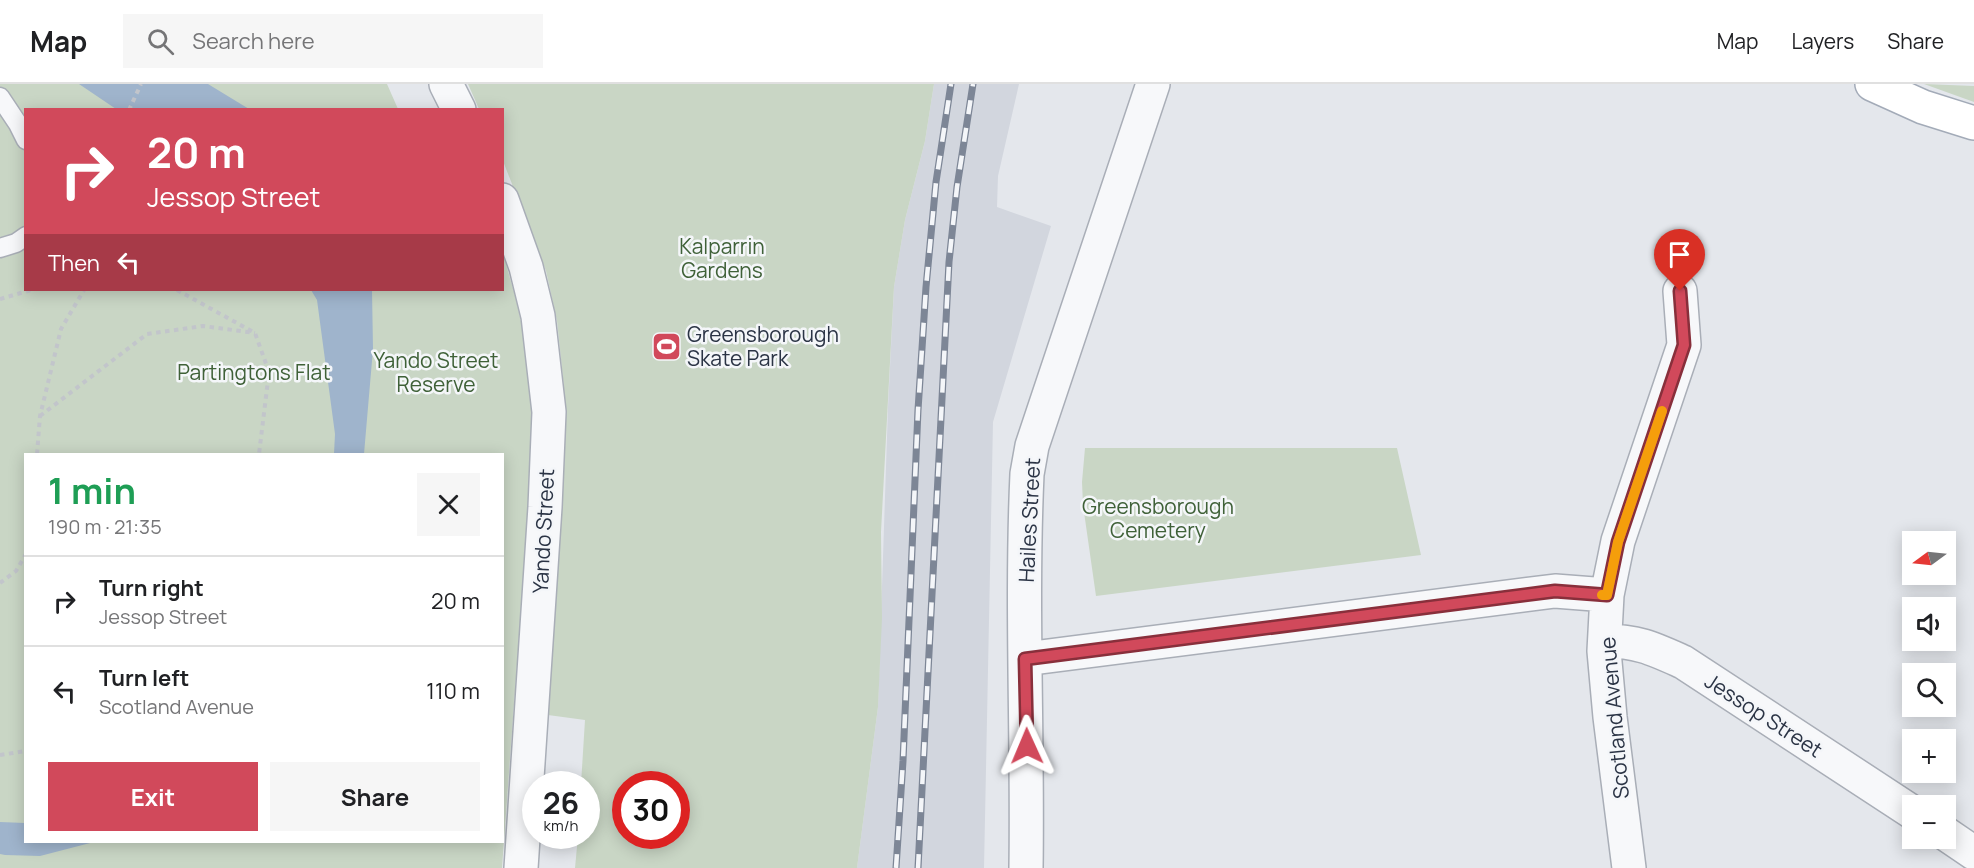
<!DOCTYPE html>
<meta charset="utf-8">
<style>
:root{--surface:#fff;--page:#f6f6f6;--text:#202124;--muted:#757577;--line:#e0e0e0;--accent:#d1495b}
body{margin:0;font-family:Manrope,sans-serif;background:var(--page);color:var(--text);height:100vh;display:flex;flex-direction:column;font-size:22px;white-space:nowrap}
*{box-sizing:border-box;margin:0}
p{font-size:20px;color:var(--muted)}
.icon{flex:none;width:33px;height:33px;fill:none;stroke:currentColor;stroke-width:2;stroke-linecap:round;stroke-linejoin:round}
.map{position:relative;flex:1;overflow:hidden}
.panel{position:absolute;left:24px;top:369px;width:480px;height:390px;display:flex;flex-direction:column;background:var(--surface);border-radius:0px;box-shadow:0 3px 15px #0003}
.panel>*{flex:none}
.banner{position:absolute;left:24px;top:24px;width:480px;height:183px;border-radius:0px;box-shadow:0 3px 15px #0003;background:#d1495b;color:#fff;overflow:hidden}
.needle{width:39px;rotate:255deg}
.tools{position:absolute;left:1902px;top:447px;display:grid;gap:12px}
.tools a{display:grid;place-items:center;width:54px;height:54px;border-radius:0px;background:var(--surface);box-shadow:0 3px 15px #0003;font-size:30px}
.speed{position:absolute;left:522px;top:687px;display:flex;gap:12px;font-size:30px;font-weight:700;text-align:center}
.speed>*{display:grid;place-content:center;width:78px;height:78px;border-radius:50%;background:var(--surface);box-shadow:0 3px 15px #0003;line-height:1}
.speed small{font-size:15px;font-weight:400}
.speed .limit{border:9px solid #d22;background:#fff;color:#111}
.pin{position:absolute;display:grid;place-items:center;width:51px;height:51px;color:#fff;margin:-62px -26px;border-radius:50% 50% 50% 0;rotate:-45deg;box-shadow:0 0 6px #0007}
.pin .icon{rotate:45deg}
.me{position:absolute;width:66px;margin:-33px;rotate:359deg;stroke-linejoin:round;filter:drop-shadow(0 0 4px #0008)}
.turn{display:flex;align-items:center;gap:21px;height:126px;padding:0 24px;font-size:27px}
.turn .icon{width:78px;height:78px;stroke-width:2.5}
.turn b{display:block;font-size:42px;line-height:51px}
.then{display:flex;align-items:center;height:57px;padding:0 24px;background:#0003;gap:12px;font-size:22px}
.round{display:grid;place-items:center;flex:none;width:63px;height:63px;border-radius:0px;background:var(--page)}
.summary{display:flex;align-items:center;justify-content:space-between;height:102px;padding:0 24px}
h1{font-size:36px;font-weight:700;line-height:45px;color:#1e9e55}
.action{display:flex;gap:12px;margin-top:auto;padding:12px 24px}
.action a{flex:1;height:69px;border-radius:0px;background:var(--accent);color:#fff;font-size:24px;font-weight:700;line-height:69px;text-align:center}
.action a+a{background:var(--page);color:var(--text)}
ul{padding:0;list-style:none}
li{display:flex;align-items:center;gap:18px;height:90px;padding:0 24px;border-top:2px solid var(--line)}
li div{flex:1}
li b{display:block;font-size:22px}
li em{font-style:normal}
header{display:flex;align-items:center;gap:36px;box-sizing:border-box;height:84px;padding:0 30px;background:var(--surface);border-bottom:2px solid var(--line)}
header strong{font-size:28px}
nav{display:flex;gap:33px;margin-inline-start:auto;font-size:21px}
.search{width:420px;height:54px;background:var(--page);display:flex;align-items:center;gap:15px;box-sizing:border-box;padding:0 21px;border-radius:0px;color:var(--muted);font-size:22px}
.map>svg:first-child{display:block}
.built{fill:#d2d6de}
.green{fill:#c9d6c5;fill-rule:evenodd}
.water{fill:#9fb4cc}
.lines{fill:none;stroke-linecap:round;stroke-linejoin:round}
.service-casing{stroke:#a9aeb7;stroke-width:21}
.minor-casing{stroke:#a9aeb7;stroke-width:36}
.primary-casing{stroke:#a3abb8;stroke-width:36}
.path{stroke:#c2c5cb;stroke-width:4;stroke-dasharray:4.5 4.5;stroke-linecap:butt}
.service{stroke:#f7f8fa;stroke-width:18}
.minor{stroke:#f7f8fa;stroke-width:33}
.primary{stroke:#fff;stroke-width:33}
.rail-casing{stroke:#7d8696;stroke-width:7}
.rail{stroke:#f4f6f9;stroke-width:4.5;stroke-dasharray:14;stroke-linecap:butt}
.route-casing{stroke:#882f3b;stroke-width:15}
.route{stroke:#d1495b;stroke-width:10}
.slow{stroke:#f59e0b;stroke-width:10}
.labels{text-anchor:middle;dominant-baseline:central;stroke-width:5;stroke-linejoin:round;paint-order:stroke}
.park-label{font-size:21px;fill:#3f6138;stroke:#f4f6f9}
.poi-label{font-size:21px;fill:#2b3445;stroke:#f4f6f9;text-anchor:start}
.street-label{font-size:21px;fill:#2b3445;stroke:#f4f6f9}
</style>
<header>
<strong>Map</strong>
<div class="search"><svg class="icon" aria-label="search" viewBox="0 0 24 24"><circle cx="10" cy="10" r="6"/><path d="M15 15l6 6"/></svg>Search here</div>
<nav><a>Map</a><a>Layers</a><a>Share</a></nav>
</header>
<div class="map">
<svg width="1974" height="784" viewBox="0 0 1974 784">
<rect width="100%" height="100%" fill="#e4e7ec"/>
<path class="built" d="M 934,0 L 1019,0 L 998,92 L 997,123 L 1051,142 L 993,338 L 984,784 L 857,784 L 878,623 L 888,323 L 894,203 L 905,136 L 925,57 Z"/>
<path class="green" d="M 0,0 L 387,0 L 398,25 L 26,26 L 26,206 L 502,206 L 503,165 C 506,185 514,204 518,224 C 529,269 532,315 533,361 L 502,784 L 0,784 ZM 26,370 L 502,370 L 502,758 L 26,758 Z
M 468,0 L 934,0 L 925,57 L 905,136 L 894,203 L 881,448 L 882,534 L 878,623 L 857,784 L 575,784 L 578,752 L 586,752 L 586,700 L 581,700 L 585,636 L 548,631 L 564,380 L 564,304 L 557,237 L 546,187 L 503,77 L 502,26 L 479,25 ZM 626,700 L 676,700 L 676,752 L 626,752 Z
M 1924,0 L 1974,2 L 1974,18 Z
M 1085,364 L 1397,364 L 1421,471 L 1096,512 L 1083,421 L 1082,398 Z"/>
<path class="water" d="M 79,0 L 208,0 L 249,25 L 116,25 Z
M 311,206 L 372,206 L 373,265 L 364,370 L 334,370 L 335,350 L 317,216 Z
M 0,738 L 25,739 L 26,758 L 94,758 L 40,772 L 5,771 L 0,770 Z"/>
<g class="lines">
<defs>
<path id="service" d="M 0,13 L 18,40 L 26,56
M 0,164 L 16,159 L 26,152"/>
<path id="minor" d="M 446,0 L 459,26
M 502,116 L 526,183 L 538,232 L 549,328 L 545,423 L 521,784
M 1605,557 C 1638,557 1654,565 1683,578 L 1912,728
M 1025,575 L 1555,507 L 1607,511
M 1946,750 L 1974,769
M 1026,784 C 1028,653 1021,521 1027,390 L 1032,362 L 1043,329 L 1153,0
M 1629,784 L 1610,633 L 1604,567 L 1607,511 L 1618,457 L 1684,261 L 1680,207"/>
<path id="primary" d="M 1872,0 L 1923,23 L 1974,39"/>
</defs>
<use href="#service" class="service-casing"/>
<use href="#minor" class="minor-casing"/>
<use href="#primary" class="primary-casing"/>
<path class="path" d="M 129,26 L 141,0
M 177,206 L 255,249 L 269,288 L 259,370
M 0,215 L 31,206
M 40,332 L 147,250 L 203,242 L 255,249
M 37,370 L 40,332 L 61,245 L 84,206
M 0,499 L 16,487 L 26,470
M 0,671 L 26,667"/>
<use href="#service" class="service"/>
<use href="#minor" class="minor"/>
<use href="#primary" class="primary"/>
<defs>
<path id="rail" d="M 896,784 L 903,677 L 918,326 L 926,203 L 936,98 L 951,0
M 918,784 L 949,178 L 957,103 L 973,0"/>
</defs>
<use href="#rail" class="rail-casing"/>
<use href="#rail" class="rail"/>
</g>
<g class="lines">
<defs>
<path id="route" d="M 1027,662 L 1025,575 L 1555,507 L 1607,511 L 1618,458 L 1684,261 L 1680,207"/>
</defs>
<use href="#route" class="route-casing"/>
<use href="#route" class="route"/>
<path class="slow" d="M 1602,511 L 1607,511 L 1618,458 L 1662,327"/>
</g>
<defs>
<symbol id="stadium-square" viewBox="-11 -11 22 22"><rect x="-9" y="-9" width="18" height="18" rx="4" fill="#d1495b" stroke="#f4f6f9"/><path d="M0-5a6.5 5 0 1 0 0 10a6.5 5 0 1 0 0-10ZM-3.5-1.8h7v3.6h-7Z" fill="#fff"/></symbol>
</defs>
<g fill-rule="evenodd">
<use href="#stadium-square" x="650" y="246" width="33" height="33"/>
</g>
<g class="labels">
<g class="park-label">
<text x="722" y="162">Kalparrin<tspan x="722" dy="24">Gardens</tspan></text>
<text x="436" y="276">Yando Street<tspan x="436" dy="24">Reserve</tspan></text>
<text x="254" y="288">Partingtons Flat</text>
<text x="1158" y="422">Greensborough<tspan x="1158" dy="24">Cemetery</tspan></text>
</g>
<g class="poi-label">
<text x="687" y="250">Greensborough<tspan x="687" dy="24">Skate Park</tspan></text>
</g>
<g class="street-label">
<text transform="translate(1029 436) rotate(-87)">Hailes Street</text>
<text transform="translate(543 447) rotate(-87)">Yando Street</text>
<text transform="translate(1764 631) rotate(33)">Jessop Street</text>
<text transform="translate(1614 634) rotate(-95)">Scotland Avenue</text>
</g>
</g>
</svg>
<div class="tools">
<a><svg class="needle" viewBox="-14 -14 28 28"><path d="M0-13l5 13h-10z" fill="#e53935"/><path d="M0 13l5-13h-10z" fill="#757577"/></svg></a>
<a><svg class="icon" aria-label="sound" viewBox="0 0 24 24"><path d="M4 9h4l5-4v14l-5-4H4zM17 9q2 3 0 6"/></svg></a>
<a><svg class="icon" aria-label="search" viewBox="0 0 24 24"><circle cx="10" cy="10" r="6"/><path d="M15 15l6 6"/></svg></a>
<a>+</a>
<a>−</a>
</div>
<div class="speed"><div>26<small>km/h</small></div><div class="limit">30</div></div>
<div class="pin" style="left:1680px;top:207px;background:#d93025"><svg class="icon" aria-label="arrive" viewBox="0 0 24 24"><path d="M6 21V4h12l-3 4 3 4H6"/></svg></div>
<svg class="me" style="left:1027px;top:662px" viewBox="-20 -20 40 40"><path d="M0-17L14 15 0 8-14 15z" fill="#d1495b" stroke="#fff" stroke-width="4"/></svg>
<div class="banner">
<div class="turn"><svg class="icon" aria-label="right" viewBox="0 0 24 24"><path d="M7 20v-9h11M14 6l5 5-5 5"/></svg><div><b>20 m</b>Jessop Street</div></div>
<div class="then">Then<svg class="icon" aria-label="left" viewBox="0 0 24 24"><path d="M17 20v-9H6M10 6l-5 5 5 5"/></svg></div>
</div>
<section class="panel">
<div class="summary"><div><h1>1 min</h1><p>190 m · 21:35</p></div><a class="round"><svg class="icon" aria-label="close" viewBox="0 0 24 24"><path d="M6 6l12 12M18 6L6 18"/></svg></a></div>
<ul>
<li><svg class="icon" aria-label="right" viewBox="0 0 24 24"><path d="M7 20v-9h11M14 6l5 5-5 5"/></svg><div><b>Turn right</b><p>Jessop Street</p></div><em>20 m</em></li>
<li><svg class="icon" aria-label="left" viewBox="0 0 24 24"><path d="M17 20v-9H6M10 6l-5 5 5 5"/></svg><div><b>Turn left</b><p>Scotland Avenue</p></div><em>110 m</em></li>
</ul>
<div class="action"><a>Exit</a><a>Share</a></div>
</section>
</div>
